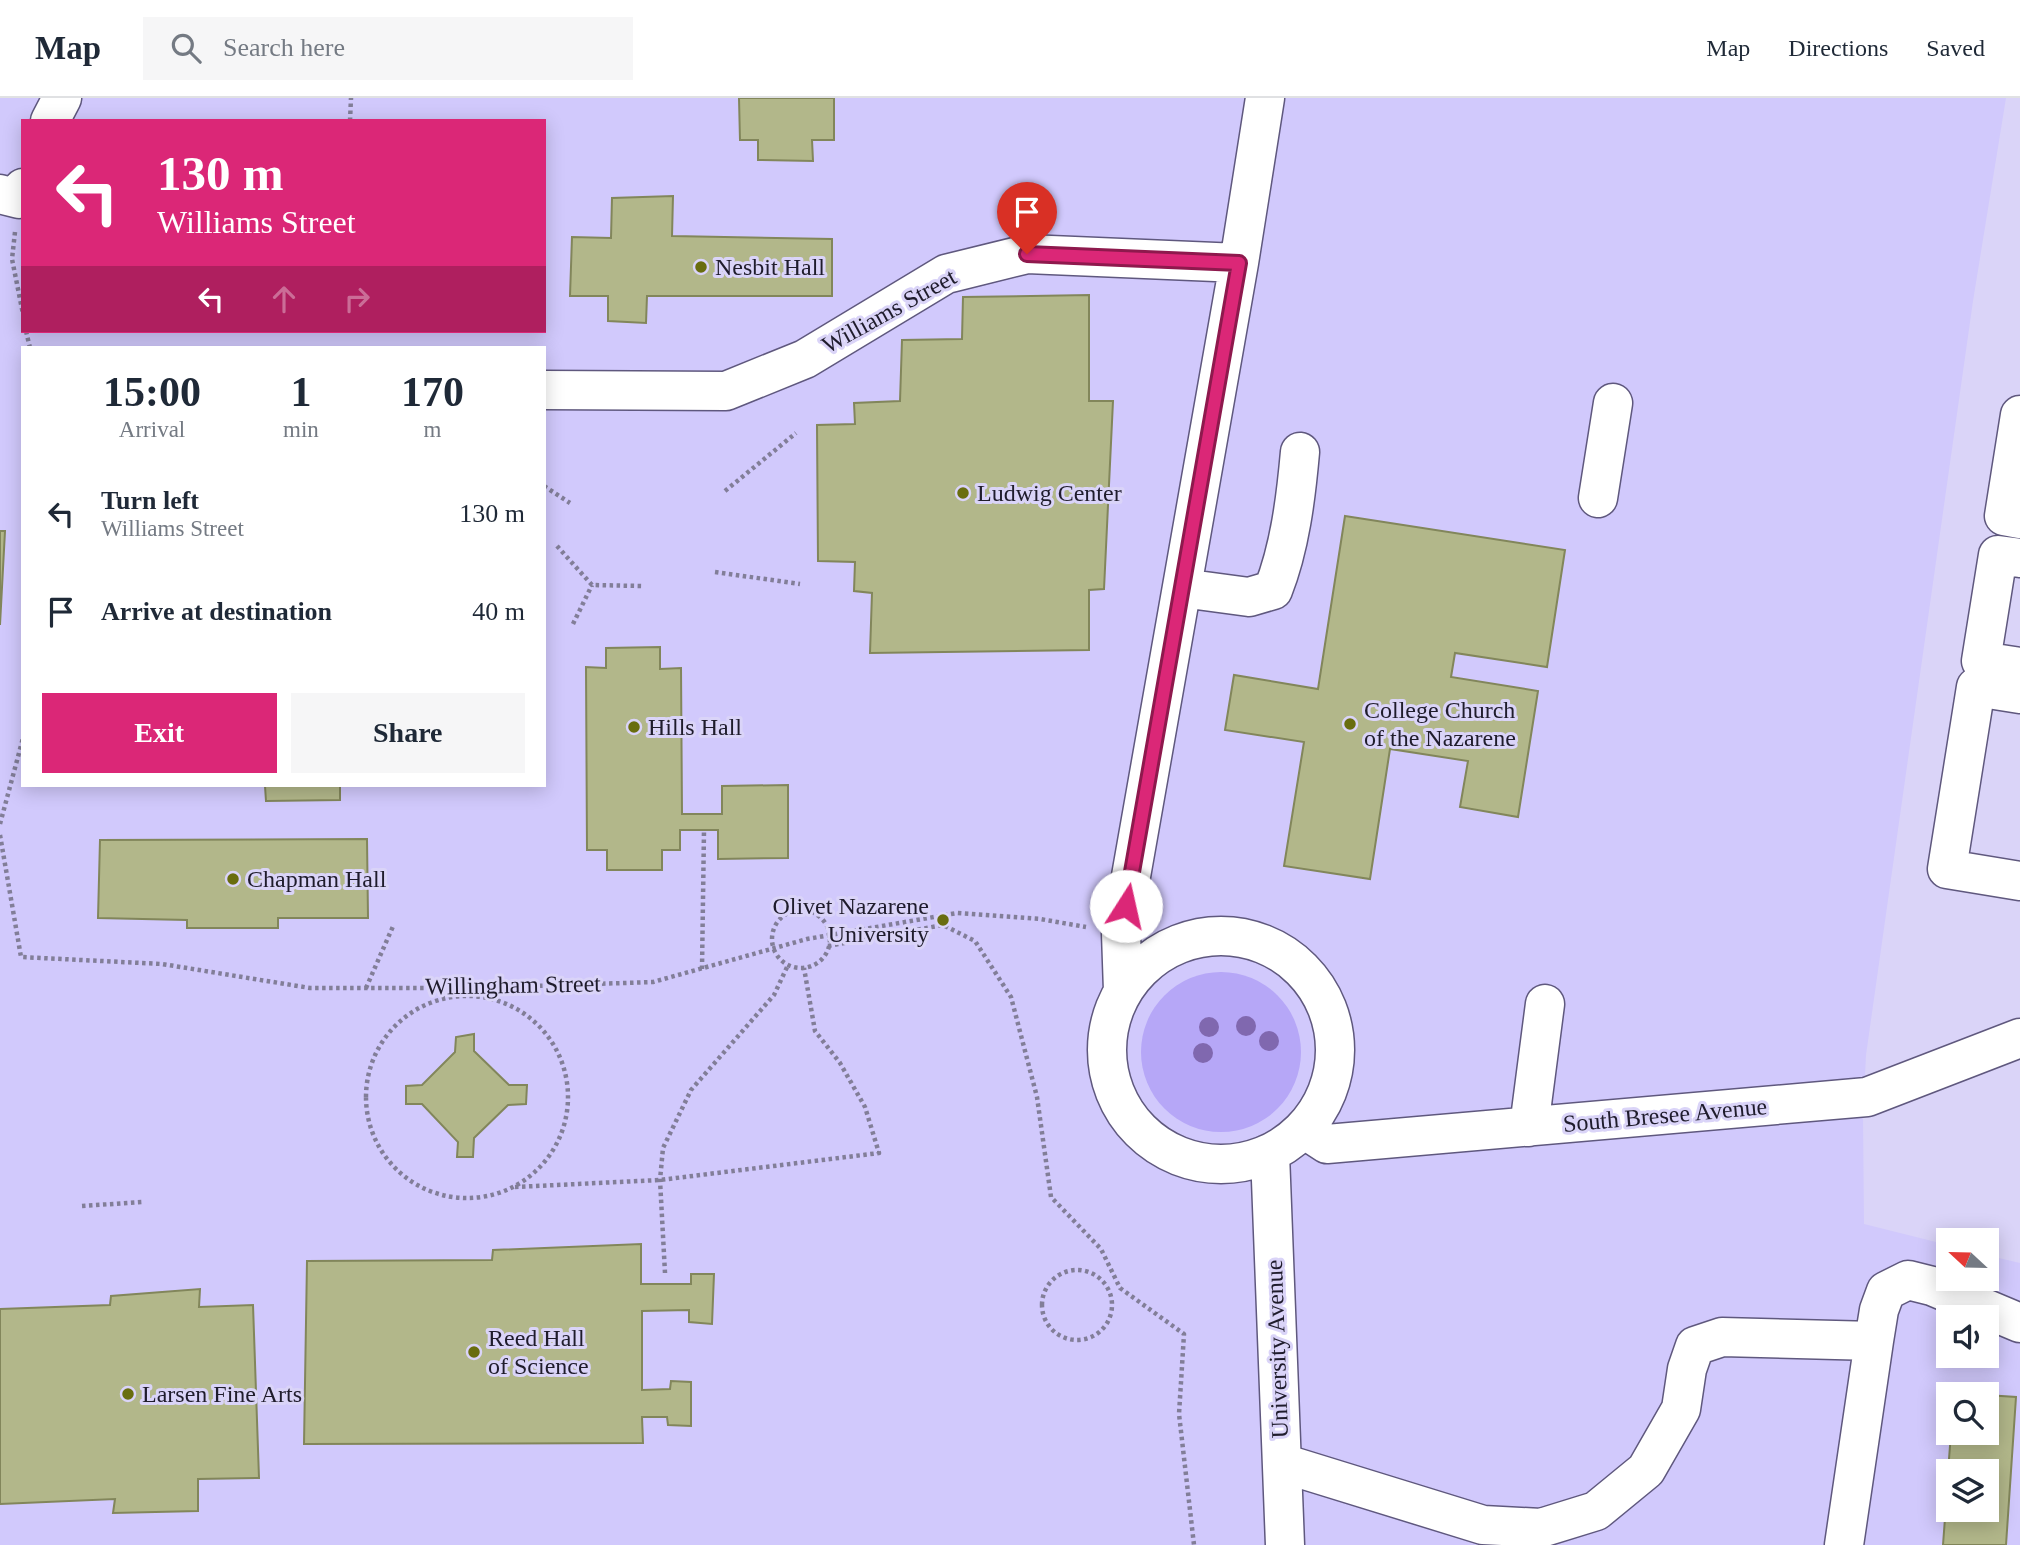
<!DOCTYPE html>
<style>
:root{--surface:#fff;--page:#f6f6f7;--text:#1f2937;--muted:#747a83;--line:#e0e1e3;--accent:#db2777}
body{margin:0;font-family:Georgia,serif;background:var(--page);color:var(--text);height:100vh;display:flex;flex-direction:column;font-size:26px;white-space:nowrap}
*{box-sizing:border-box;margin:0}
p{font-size:23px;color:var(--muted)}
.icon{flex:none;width:38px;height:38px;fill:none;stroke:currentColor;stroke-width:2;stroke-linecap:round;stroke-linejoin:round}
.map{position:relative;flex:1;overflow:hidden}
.details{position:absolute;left:21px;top:248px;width:525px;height:441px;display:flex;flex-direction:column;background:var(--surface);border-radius:0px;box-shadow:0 4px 18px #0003}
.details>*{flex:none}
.hud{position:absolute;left:21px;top:21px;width:525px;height:214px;border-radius:0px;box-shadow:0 4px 18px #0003;background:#db2777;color:#fff;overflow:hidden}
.needle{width:46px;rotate:292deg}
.fabs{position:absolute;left:1936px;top:1130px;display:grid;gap:14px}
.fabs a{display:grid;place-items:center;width:63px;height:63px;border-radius:0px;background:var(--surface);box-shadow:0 4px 18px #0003;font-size:35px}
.pin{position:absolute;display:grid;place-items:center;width:60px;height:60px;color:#fff;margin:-72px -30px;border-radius:50% 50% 50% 0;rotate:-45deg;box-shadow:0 0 7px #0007}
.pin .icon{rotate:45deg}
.me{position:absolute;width:77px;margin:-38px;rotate:10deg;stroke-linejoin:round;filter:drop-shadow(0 0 5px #0008)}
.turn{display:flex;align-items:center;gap:24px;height:147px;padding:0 21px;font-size:32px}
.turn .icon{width:91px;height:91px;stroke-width:2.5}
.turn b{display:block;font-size:49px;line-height:60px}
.lanes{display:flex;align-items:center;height:66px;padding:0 21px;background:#0003;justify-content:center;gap:35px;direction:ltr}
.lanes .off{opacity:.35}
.eta{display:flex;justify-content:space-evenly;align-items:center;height:119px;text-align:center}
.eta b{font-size:42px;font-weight:600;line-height:49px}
.button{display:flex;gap:14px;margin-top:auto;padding:14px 21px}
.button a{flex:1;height:80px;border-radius:0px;background:var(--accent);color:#fff;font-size:28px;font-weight:600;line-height:80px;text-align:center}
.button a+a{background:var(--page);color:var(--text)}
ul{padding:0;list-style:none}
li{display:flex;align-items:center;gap:21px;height:98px;padding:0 21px}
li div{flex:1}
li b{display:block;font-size:26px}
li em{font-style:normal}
header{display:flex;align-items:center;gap:42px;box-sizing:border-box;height:98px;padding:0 35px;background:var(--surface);border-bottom:2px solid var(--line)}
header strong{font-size:33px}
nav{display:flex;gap:38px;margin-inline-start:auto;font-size:24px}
.search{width:490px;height:63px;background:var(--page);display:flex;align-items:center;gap:18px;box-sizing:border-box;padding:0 24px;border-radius:0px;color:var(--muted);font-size:26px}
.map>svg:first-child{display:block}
.built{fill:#d1c9fc;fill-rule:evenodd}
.green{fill:#b6a7f7}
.building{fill:#b2b78a;stroke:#82865b;stroke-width:2}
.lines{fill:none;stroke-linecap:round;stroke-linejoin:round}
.minor-casing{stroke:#5f587e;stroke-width:41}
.path{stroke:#827e98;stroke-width:4.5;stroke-dasharray:3.5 3.5;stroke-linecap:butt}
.minor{stroke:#fff;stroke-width:38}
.tree{fill:#8068af}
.route-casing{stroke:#8e194d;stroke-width:18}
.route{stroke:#db2777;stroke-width:12}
.poi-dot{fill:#696d0f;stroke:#dad4f8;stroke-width:2.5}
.labels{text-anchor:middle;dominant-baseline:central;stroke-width:6;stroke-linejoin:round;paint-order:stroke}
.poi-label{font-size:24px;fill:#1f1c2c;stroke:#dad4f8;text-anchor:start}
.street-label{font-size:24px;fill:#1f1c2c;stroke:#dad4f8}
</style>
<header>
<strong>Map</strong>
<div class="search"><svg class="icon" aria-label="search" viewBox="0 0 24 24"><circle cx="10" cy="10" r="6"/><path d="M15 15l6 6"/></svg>Search here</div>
<nav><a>Map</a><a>Directions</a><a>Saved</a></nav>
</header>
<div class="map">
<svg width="2020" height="1447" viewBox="0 0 2020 1447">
<rect width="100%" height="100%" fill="#dad4f8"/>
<path class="built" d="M 0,0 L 2006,0 L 1973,203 L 1866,957 L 1863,1018 L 1864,1126 L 1948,1147 L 1948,1181 L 1986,1181 L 1986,1157 L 2020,1165 L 2020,1447 L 0,1447 ZM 23,23 L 544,23 L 544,233 L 23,233 ZM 23,250 L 544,250 L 544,688 L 23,688 ZM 1948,1220 L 1986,1220 L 1986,1258 L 1948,1258 ZM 1948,1297 L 1986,1297 L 1986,1335 L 1948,1335 ZM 1948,1374 L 1986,1374 L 1986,1412 L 1948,1412 Z"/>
<path class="green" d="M1141 954a80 80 0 1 1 160 0a80 80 0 1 1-160 0Z"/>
<path class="building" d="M 739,0 L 834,0 L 834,42 L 812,42 L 813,63 L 758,62 L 758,42 L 740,42 Z
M 673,98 L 672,138 L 832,141 L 832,198 L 647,198 L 646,225 L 608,223 L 608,198 L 570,198 L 572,139 L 611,140 L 612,100 Z
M 1089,197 L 1089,303 L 1113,303 L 1104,491 L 1089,492 L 1089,552 L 870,555 L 872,495 L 854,493 L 855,464 L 818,463 L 817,327 L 855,326 L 854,305 L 900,303 L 902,242 L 962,241 L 963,199 Z
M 1345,418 L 1565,452 L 1547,569 L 1455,555 L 1451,579 L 1538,593 L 1518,719 L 1460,709 L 1468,663 L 1390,651 L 1370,781 L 1284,768 L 1304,644 L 1225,632 L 1234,577 L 1318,591 Z
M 0,433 L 5,433 L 0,527 Z
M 660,549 L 660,571 L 681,570 L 682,716 L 722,716 L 722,688 L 788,687 L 788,760 L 718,761 L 718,732 L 680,732 L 680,752 L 662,752 L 662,772 L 607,772 L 607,752 L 587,752 L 586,569 L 606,570 L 606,550 Z
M 265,688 L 340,688 L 340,702 L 266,703 Z
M 367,741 L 368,820 L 278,820 L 278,830 L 187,830 L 187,822 L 98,820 L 100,742 Z
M 474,936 L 474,953 L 509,987 L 527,987 L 526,1006 L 508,1007 L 474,1040 L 473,1059 L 457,1059 L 458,1044 L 422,1006 L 406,1006 L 406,988 L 422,987 L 455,954 L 456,939 Z
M 641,1146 L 641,1186 L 691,1186 L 691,1176 L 714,1176 L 712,1226 L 689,1224 L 689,1212 L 642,1213 L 642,1292 L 670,1291 L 671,1283 L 691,1284 L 691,1328 L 668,1327 L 667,1319 L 642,1319 L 643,1345 L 304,1346 L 307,1163 L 492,1162 L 493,1152 Z
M 200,1191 L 199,1209 L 253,1207 L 259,1380 L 198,1381 L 198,1413 L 113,1415 L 115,1401 L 0,1406 L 0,1211 L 110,1207 L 111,1198 Z
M 1986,1297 L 2016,1299 L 2006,1447 L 1943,1447 L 1948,1380 L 1948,1412 L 1986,1412 L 1986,1374 L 1948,1374 L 1951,1335 L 1986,1335 Z"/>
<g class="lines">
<defs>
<path id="minor" d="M 50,23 L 62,0
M 0,96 L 19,101 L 23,90
M 544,292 L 726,293 L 805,261 L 946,176 L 1027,156 L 1239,165
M 2020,317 L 2004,418 L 2020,421
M 1598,400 L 1613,305
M 2020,460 L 1998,457 L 1981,563 L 2020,569
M 1182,490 L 1249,499 L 1273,492 C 1290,449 1296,399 1300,354
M 2020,596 L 1976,589 L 1947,771 L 2020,783
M1107 952a114 114 0 1 1 228 0a114 114 0 1 1-228 0Z
M 1123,893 L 1121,835 L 1239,165 L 1265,0
M 1529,1029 L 1545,906
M 1304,1031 L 1327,1046 L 1867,999 L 2020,940
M 1270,1056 L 1285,1447
M 1282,1365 L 1483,1427 L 1541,1430 L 1596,1413 L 1646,1372 L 1681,1311 L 1687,1271 L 1695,1248 L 1722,1239 L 1874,1243
M 1844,1447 L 1874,1243 L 1879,1212 L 1886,1193 L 1908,1182 L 1932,1188 L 2020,1225"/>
</defs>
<use href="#minor" class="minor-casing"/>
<path class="path" d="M 350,23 L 351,0
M 15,134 L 12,161 L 23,216
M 26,233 L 30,250
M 544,388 L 570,405
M 725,393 L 796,335
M 557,448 L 592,487 L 642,488
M 715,474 L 800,486
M 573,526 L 592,487
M 0,726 L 23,640
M 0,737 L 21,859 L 162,866 L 310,890 L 475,890 L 653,884 L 807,841 L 957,815 L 1040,821 L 1086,829
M772 841a29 29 0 1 1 58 0a29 29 0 1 1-58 0Z
M 828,848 L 943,827 L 975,843 L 1011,899 L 1037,999 L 1051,1099 L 1101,1151 L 1120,1190 L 1184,1236 L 1179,1316 L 1194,1447
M 702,871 L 704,732
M 366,890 L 394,826
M366 999a101 101 0 1 1 202 0a101 101 0 1 1-202 0Z
M 515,1089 L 660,1082 L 879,1055 L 865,1009 L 840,965 L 815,933 L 804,870
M 82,1108 L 142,1104
M1042 1207a35 35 0 1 1 70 0a35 35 0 1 1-70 0Z
M 665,1175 L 660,1082 L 663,1050 L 691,992 L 774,897 L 788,867"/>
<use href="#minor" class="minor"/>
</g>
<g class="tree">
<circle cx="1246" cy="928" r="10"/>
<circle cx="1209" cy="929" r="10"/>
<circle cx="1269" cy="943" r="10"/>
<circle cx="1203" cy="955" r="10"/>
</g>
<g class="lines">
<defs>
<path id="route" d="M 1027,156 L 1239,165 L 1126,808"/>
</defs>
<use href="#route" class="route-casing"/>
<use href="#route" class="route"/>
</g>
<g class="poi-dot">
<circle cx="701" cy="169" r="7"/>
<circle cx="963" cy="395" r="7"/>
<circle cx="1350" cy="626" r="7"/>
<circle cx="634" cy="629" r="7"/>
<circle cx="233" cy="781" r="7"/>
<circle cx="943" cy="822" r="7"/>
<circle cx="474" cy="1254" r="7"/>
<circle cx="128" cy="1296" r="7"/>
</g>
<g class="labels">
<g class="poi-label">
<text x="715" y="169">Nesbit Hall</text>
<text x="977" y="395">Ludwig Center</text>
<text x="1364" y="612">College Church<tspan x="1364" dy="28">of the Nazarene</tspan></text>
<text x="648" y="629">Hills Hall</text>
<text x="247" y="781">Chapman Hall</text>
<text x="929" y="808" text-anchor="end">Olivet Nazarene<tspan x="929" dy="28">University</tspan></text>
<text x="488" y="1240">Reed Hall<tspan x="488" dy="28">of Science</tspan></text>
<text x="142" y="1296">Larsen Fine Arts</text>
</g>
<g class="street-label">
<text transform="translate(889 213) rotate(-29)">Williams Street</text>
<text transform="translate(513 887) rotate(-1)">Willingham Street</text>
<text transform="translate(1665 1017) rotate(-5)">South Bresee Avenue</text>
<text transform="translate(1277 1251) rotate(-92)">University Avenue</text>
</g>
</g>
</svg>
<div class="fabs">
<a><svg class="needle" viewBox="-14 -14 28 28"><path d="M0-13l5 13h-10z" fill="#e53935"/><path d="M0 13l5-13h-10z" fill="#747a83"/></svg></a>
<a><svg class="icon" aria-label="sound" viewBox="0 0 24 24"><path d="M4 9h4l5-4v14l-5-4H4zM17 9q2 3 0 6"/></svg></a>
<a><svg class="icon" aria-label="search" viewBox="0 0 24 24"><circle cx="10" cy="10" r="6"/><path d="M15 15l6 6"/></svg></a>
<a><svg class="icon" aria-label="layers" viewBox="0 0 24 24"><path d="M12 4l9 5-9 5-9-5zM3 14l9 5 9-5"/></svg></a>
</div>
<div class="pin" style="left:1027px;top:156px;background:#d93025"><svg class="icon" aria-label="arrive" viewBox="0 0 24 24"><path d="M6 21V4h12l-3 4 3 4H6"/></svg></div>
<svg class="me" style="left:1126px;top:808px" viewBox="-20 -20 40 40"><circle r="19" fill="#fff"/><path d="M0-13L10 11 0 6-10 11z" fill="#db2777"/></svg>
<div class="hud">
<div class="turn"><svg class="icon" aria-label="left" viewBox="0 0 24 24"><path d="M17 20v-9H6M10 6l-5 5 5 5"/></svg><div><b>130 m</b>Williams Street</div></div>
<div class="lanes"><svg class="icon" aria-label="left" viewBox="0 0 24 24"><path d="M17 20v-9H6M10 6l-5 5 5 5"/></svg><svg class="icon off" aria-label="ahead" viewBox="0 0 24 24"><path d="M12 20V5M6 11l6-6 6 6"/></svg><svg class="icon off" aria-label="right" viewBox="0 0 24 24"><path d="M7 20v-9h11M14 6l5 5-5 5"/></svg></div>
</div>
<section class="details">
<div class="eta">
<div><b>15:00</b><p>Arrival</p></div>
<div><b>1</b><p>min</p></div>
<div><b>170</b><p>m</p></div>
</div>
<ul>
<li><svg class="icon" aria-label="left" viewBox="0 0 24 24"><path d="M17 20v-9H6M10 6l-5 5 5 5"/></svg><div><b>Turn left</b><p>Williams Street</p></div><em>130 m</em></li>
<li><svg class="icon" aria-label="arrive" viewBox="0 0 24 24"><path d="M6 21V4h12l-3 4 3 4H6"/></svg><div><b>Arrive at destination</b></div><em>40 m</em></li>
</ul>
<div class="button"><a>Exit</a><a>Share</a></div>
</section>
</div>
